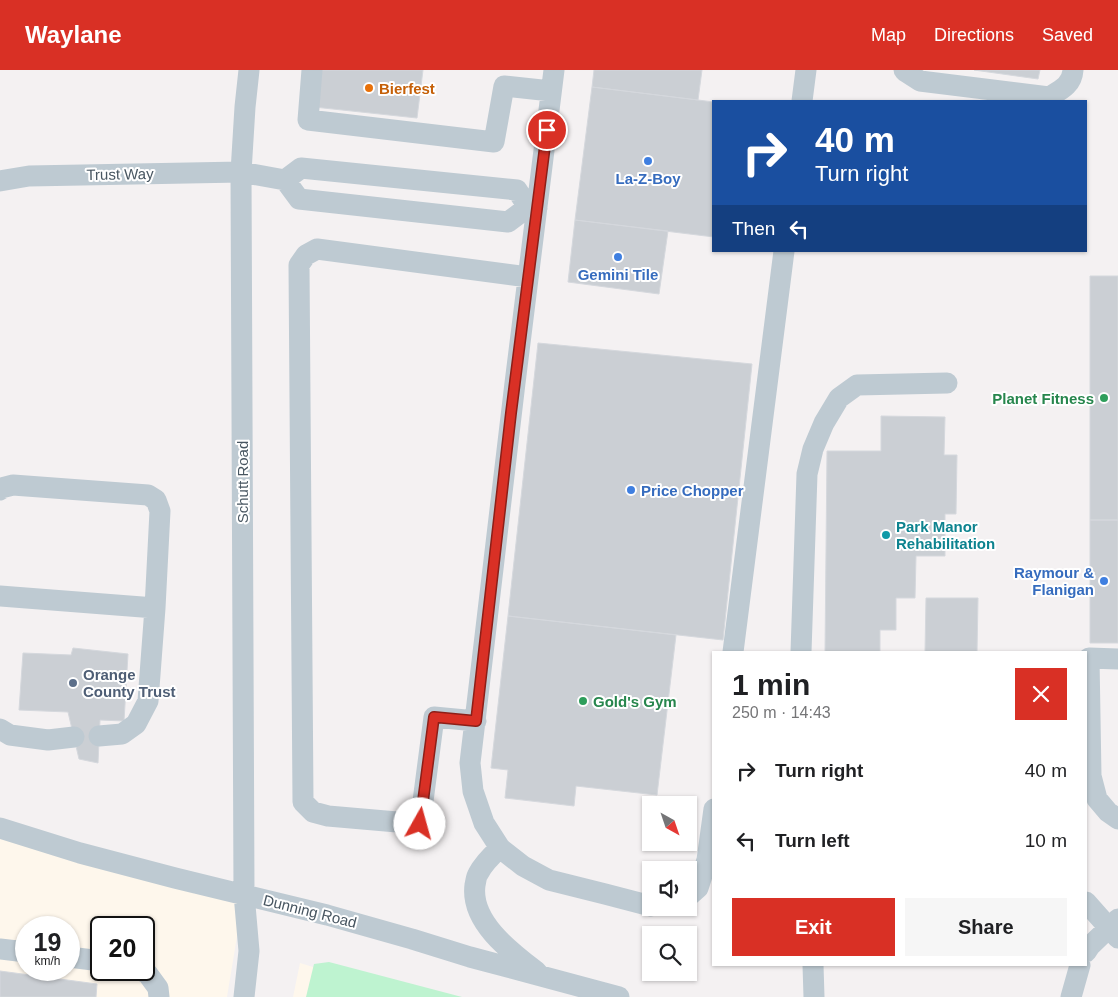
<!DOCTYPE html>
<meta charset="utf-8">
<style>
:root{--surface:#fff;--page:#f6f6f6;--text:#202124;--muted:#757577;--accent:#d93025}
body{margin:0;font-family:Arial,sans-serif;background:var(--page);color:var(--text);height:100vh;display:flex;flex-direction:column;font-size:19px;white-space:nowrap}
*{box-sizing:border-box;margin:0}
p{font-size:16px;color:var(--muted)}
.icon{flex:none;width:28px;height:28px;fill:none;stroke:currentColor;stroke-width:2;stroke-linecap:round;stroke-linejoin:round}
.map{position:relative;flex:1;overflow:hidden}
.sheet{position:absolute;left:712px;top:581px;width:375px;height:315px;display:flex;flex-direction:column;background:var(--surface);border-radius:0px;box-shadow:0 1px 4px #0004}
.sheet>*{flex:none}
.guide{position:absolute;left:712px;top:30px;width:375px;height:152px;border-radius:0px;box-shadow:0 1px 4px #0004;background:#1a4fa0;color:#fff;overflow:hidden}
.needle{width:32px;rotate:140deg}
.buttons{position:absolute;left:642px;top:726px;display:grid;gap:10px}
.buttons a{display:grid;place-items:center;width:55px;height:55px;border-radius:0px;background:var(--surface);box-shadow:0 1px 4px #0004;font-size:25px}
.speed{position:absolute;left:15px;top:846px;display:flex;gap:10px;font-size:25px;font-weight:700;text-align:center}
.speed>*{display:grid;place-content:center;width:65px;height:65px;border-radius:50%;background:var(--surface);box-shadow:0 1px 4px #0004;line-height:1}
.speed small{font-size:12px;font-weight:400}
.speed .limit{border:2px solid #111;border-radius:8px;background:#fff;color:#111}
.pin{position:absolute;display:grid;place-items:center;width:42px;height:42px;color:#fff;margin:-21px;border:2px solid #fff;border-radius:50%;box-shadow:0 1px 5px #0007}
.me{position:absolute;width:55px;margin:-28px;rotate:7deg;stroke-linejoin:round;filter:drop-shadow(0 0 4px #0008)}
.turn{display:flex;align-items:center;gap:18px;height:105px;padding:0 20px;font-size:22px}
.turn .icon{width:65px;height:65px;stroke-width:2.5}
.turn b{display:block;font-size:35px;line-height:42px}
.then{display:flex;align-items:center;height:48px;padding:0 20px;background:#0003;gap:10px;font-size:19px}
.round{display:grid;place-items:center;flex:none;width:52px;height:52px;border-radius:0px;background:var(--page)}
.summary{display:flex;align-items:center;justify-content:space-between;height:85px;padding:0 20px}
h1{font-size:30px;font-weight:800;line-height:38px}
.action{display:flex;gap:10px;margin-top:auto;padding:10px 20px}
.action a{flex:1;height:58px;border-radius:0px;background:var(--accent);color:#fff;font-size:20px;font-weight:800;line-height:58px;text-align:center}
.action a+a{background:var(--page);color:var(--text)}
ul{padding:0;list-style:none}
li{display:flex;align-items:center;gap:15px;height:70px;padding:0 20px}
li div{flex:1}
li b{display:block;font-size:19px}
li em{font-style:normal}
header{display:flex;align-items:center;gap:30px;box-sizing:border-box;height:70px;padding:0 25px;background:var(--accent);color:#fff}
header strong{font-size:24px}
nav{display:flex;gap:28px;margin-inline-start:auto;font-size:18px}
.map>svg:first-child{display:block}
.commercial{fill:#fef7ec;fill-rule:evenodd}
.green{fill:#bef3d0}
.building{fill:#cbcfd4;stroke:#d5d8dd}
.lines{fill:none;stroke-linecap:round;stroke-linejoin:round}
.minor{stroke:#becad2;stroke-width:21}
.route-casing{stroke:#8d1f18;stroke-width:12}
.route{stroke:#d93025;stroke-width:9}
.food-dot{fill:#e8710a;stroke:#fff;stroke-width:2}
.shop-dot{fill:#3f7fe0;stroke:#fff;stroke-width:2}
.leisure-dot{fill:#2e9e5b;stroke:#fff;stroke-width:2}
.culture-dot{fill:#0f9aa8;stroke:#fff;stroke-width:2}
.service-dot{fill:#5c6f8a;stroke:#fff;stroke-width:2}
.labels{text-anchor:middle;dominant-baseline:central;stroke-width:4;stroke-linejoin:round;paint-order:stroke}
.food-label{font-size:15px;font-weight:bold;fill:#c56008;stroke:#fff;text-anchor:start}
.street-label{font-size:15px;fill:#485661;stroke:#fff}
.shop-label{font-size:15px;font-weight:bold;fill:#366cbe;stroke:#fff}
.leisure-label{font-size:15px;font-weight:bold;fill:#27864d;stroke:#fff;text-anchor:end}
.culture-label{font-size:15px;font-weight:bold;fill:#0d838f;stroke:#fff;text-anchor:start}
.service-label{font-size:15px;font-weight:bold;fill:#4e5e75;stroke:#fff;text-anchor:start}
</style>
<header>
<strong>Waylane</strong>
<nav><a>Map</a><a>Directions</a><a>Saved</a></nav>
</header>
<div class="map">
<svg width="1118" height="927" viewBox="0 0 1118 927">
<rect width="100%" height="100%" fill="#f4f1f2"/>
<path class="commercial" d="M 0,749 L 244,824 L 227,927 L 0,927 ZM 26,858 L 69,858 L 69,900 L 26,900 ZM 101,858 L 144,858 L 144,900 L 101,900 Z
M 300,893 L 410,927 L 293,927 Z"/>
<path class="green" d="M 329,892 L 462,927 L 306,927 L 314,894 Z"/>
<path class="building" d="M 319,0 L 423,0 L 417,48 L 314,37 Z
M 594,0 L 702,0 L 698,30 L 592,17 Z
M 974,0 L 1040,0 L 1038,9 Z
M 592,17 L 714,32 L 714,167 L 575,150 Z
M 575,150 L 668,161 L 659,224 L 568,212 Z
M 1090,206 L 1118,206 L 1118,450 L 1090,450 Z
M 538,273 L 752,294 L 723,570 L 508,546 Z
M 881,346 L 945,347 L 944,385 L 957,385 L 956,444 L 945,444 L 945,486 L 916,486 L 915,528 L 896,528 L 896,560 L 880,560 L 880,582 L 825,582 L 827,381 L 881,381 Z
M 1090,450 L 1118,450 L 1118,573 L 1090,573 Z
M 926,528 L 978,528 L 977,582 L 925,582 Z
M 508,546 L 676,565 L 657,725 L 576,716 L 574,736 L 505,728 L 508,700 L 491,698 Z
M 73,578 L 128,584 L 124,651 L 100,650 L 98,693 L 79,689 L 68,642 L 19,640 L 23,583 L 71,585 Z
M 0,901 L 97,914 L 96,927 L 0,927 Z"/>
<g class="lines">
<path class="minor" d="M 312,0 L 308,50 L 494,72 L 504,16 L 551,21
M 554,0 L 515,313 L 470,693 L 473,721 L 484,753 L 500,778 L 523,796 L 549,810 L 605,824 L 651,836
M 904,0 L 906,2 L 920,11 L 1049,27 C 1061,20 1072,15 1073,0
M 802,31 L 806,0
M 285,110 L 301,98 L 517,120 L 528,137
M 0,111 L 29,106 L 241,102 L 285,110 L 299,129 L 508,152 L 528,137 L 537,138
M 0,420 L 1,418 L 13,415 L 148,425 L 156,430 L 160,441 L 155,538 L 0,526
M 733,582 L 784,181
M 801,582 L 807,404 L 813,379 L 824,353 L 839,328 L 857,315 L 947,313
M 1118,589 L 1089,588 L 1091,706 L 1097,729 L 1108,742 L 1118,749
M 476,651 L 434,647 L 420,754 L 328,746 L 313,742 L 303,732 L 299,195 L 306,185 L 317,179 L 528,207
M 0,659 L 10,665 L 48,670 L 74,667
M 99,666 L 122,664 L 136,654 L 148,631 L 155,538
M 0,758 L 80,783 L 175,808 L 327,845 L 412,869 L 470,887 L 619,927
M 500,778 C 491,786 483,794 478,804 C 476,807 476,811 475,815 C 470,852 511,882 537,902
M 689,826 L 698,818 L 707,790 L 714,739
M 1086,832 L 1118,868
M 0,879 L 26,882
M 1086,882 L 1090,876 L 1118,849
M 69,887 L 101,891
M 813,895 L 814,927
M 140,900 L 147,903 L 158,918 L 159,927
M 244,927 L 249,881 L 244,824 L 241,102 L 245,37 L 249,0
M 1071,927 L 1080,895"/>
</g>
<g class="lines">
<defs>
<path id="route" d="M 420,754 L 434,647 L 476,651 L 511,343 L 547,60"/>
</defs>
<use href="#route" class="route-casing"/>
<use href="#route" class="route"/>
</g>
<circle class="food-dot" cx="369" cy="18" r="5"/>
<g class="shop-dot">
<circle cx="648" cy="91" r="5"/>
<circle cx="618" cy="187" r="5"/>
<circle cx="631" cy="420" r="5"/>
<circle cx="1104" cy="511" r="5"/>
</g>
<g class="leisure-dot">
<circle cx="1104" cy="328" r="5"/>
<circle cx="583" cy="631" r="5"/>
</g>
<circle class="culture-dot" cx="886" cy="465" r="5"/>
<circle class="service-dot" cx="73" cy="613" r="5"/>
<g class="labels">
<g class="food-label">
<text x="379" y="18">Bierfest</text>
</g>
<g class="street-label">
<text transform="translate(120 104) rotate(-1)">Trust Way</text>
<text transform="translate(242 412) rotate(-90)">Schutt Road</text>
<text transform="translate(310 841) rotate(14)">Dunning Road</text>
</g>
<g class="shop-label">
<text x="648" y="108">La-Z-Boy</text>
<text x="618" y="204">Gemini Tile</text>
<text x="641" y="420" text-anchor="start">Price Chopper</text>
<text x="1094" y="502" text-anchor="end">Raymour &amp;<tspan x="1094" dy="17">Flanigan</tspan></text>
</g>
<g class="leisure-label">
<text x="1094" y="328">Planet Fitness</text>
<text x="593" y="631" text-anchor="start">Gold's Gym</text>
</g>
<g class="culture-label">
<text x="896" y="456">Park Manor<tspan x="896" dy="17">Rehabilitation</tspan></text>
</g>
<g class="service-label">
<text x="83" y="604">Orange<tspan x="83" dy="17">County Trust</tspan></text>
</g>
</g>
</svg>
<div class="buttons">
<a><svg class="needle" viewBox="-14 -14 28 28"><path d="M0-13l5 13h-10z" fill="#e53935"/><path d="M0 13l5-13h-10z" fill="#757577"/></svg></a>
<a><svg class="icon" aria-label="sound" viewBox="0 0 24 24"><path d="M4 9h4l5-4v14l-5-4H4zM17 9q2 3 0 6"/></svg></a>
<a><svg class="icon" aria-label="search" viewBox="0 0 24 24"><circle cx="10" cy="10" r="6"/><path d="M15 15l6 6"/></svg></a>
</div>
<div class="speed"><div>19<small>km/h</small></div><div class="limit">20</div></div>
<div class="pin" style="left:547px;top:60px;background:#d93025"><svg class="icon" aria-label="arrive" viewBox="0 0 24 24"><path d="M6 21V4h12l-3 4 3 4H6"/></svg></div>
<svg class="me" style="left:420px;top:754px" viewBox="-20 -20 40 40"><circle r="19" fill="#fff"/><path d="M0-13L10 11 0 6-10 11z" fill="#d93025"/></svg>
<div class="guide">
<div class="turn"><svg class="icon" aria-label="right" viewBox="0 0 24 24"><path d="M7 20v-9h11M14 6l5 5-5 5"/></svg><div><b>40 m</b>Turn right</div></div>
<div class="then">Then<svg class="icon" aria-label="left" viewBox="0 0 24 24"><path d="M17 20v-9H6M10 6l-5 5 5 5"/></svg></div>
</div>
<section class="sheet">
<div class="summary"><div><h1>1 min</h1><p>250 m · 14:43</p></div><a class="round" style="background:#d93025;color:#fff"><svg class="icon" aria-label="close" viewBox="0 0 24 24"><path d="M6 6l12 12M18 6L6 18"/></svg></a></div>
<ul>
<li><svg class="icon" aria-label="right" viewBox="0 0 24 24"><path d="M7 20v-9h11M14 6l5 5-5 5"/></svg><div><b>Turn right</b></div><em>40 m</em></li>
<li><svg class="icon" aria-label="left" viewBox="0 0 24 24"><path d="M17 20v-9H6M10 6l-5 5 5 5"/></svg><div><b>Turn left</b></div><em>10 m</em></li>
</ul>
<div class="action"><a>Exit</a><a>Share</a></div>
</section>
</div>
